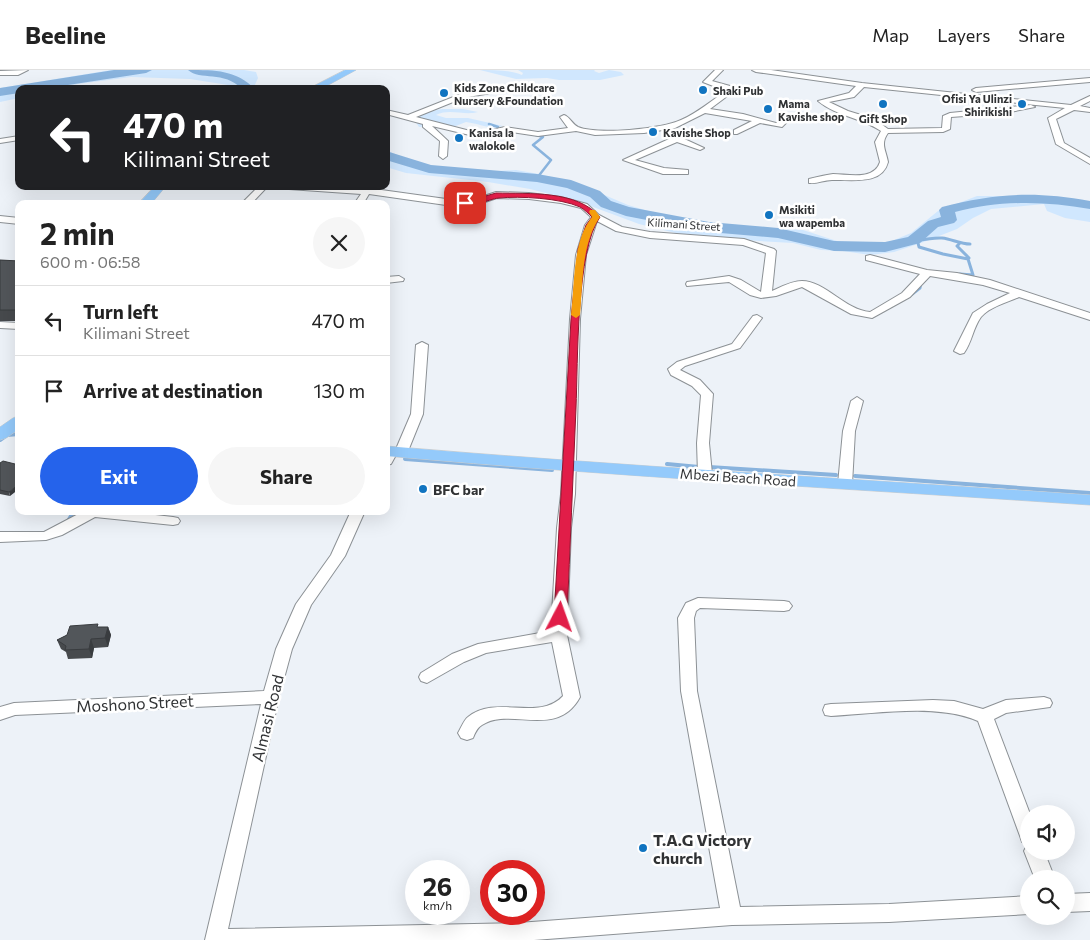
<!DOCTYPE html>
<meta charset="utf-8">
<style>
:root{--surface:#fff;--page:#f6f6f6;--text:#222;--muted:#767676;--line:#e0e0e0;--accent:#2563eb}
body{margin:0;font-family:Commissioner,sans-serif;background:var(--page);color:var(--text);height:100vh;display:flex;flex-direction:column;font-size:19px;white-space:nowrap}
*{box-sizing:border-box;margin:0}
p{font-size:16px;color:var(--muted)}
.icon{flex:none;width:28px;height:28px;fill:none;stroke:currentColor;stroke-width:2;stroke-linecap:round;stroke-linejoin:round}
.map{position:relative;flex:1;overflow:hidden}
.sheet{position:absolute;left:15px;top:130px;width:375px;height:315px;display:flex;flex-direction:column;background:var(--surface);border-radius:10px;box-shadow:0 5px 20px #0002}
.sheet>*{flex:none}
.banner{position:absolute;left:15px;top:15px;width:375px;height:105px;border-radius:10px;box-shadow:0 5px 20px #0002;background:#202124;color:#fff;overflow:hidden}
.buttons{position:absolute;left:1020px;top:735px;display:grid;gap:10px}
.buttons a{display:grid;place-items:center;width:55px;height:55px;border-radius:50%;background:var(--surface);box-shadow:0 5px 20px #0002;font-size:25px}
.speed{position:absolute;left:405px;top:790px;display:flex;gap:10px;font-size:25px;font-weight:700;text-align:center}
.speed>*{display:grid;place-content:center;width:65px;height:65px;border-radius:50%;background:var(--surface);box-shadow:0 5px 20px #0002;line-height:1}
.speed small{font-size:12px;font-weight:400}
.speed .limit{border:8px solid #d22;background:#fff;color:#111}
.pin{position:absolute;display:grid;place-items:center;width:42px;height:42px;color:#fff;margin:-21px;border-radius:10px;box-shadow:0 2px 8px #0006}
.me{position:absolute;width:55px;margin:-28px;rotate:4deg;stroke-linejoin:round;filter:drop-shadow(0 0 4px #0008)}
.turn{display:flex;align-items:center;gap:18px;height:105px;padding:0 25px;font-size:22px}
.turn .icon{width:65px;height:65px;stroke-width:2.5}
.turn b{display:block;font-size:35px;line-height:42px}
.round{display:grid;place-items:center;flex:none;width:52px;height:52px;border-radius:26px;background:var(--page)}
.head{display:flex;align-items:center;justify-content:space-between;height:85px;padding:0 25px}
h1{font-size:30px;font-weight:700;line-height:38px}
.cta{display:flex;gap:10px;margin-top:auto;padding:10px 25px}
.cta a{flex:1;height:58px;border-radius:30px;background:var(--accent);color:#fff;font-size:20px;font-weight:700;line-height:58px;text-align:center}
.cta a+a{background:var(--page);color:var(--text)}
ul{padding:0;list-style:none}
li{display:flex;align-items:center;gap:15px;height:70px;padding:0 25px;border-top:1px solid var(--line)}
li div{flex:1}
li b{display:block;font-size:19px}
li em{font-style:normal}
header{display:flex;align-items:center;gap:30px;box-sizing:border-box;height:70px;padding:0 25px;background:var(--surface);border-bottom:1px solid var(--line)}
header strong{font-size:24px}
nav{display:flex;gap:28px;margin-inline-start:auto;font-size:18px}
.map>svg:first-child{display:block}
.green{fill:#d0e7fe}
.lines{fill:none;stroke-linecap:round;stroke-linejoin:round}
.stream-far2{stroke:#89b3dd;stroke-width:2.5}
.stream-far1{stroke:#89b3dd;stroke-width:3}
.stream{stroke:#89b3dd;stroke-width:4}
.river{fill:#89b3dd;fill-rule:evenodd}
.minor-casing{stroke:#8c9195;stroke-width:2}
.major-casing{stroke:#cdcece;stroke-width:1}
.minor{fill:#fff;fill-rule:evenodd}
.major{fill:#94cafb;fill-rule:evenodd}
.wall{fill:#474a4d}
.shaded-wall{fill:#393c3f}
.building{fill:#52565a;stroke:#393c3f}
.route{fill:#e11d48;stroke:#92132f}
.slow{fill:#f59e0b}
.poi-dot{fill:#1174c0;stroke:#fff;stroke-width:2}
.labels{text-anchor:middle;dominant-baseline:central;stroke-width:5;stroke-linejoin:round;paint-order:stroke}
.far-poi-label{font-size:11px;font-weight:bold;fill:#303234;stroke:#fff;text-anchor:start}
.far-street-label{font-size:11px;fill:#303234;stroke:#fff}
.street-label{font-size:14px;fill:#303234;stroke:#fff}
.poi-label{font-size:14px;font-weight:bold;fill:#303234;stroke:#fff;text-anchor:start}
.near-street-label{font-size:16px;fill:#303234;stroke:#fff}
.near-poi-label{font-size:16px;font-weight:bold;fill:#303234;stroke:#fff;text-anchor:start}
</style>
<header>
<strong>Beeline</strong>
<nav><a>Map</a><a>Layers</a><a>Share</a></nav>
</header>
<div class="map">
<svg width="1090" height="870" viewBox="0 0 1090 870">
<rect width="100%" height="100%" fill="#edf2f8"/>
<path class="green" d="M 111,0 L 244,0 L 256,2 L 258,8 L 254,17 L 256,19 L 233,19 L 228,15 L 190,9 L 131,7 L 78,14 L 56,19 L 19,19 L 19,28 L 0,32 L 0,18 Z
M 480,0 C 494,0 511,0 522,5 L 521,7 L 523,3 L 518,0 L 595,0 L 594,1 L 599,3 L 609,0 L 621,2 L 624,5 L 600,10 L 559,10 L 547,8 L 516,9 Z
M 442,39 L 463,39 L 478,42 C 464,46 450,38 436,45 L 446,48 L 468,48 L 503,56 C 488,60 482,54 466,52 L 453,57 L 440,55 L 419,57 L 415,51 L 404,49 L 420,48 L 418,45 L 421,43 Z
M 386,80 L 421,95 L 479,102 L 516,100 L 539,104 L 581,115 L 628,135 L 686,152 L 803,160 L 840,172 L 871,176 L 887,173 L 911,163 L 938,141 L 977,126 L 1023,126 L 1090,132 L 1090,152 L 1065,148 L 1047,141 L 1044,134 L 991,139 L 973,148 L 957,159 L 921,173 L 894,182 L 870,185 L 843,181 L 821,180 L 793,173 L 692,167 L 639,154 L 577,131 L 530,119 L 488,112 L 406,103 L 386,97 Z"/>
<g class="lines">
<path class="stream-far2" d="M 489,54 L 498,57
M 536,65 L 543,67 L 533,75 L 551,90 L 537,108"/>
<path class="stream-far1" d="M 901,173 C 915,172 928,167 942,168 C 952,169 960,174 970,174
M 918,173 L 919,177 L 943,184 L 968,189 L 973,205 L 960,204
M 959,174 L 957,176 L 969,188
M 911,225 L 920,218 L 921,212"/>
<path class="stream" d="M 0,370 L 7,365 L 19,364
M 405,389 L 552,400
M 667,394 L 699,397
M 709,397 L 836,405
M 855,406 L 1090,423
M 68,451 L 74,441"/>
<path class="river" d="M 114,0 L 152,0 L 146,3 L 42,19 L 19,19 L 19,23 L 0,26 L 0,18 Z
M 188,0 C 216,0 236,0 255,19 L 242,19 C 224,0 200,11 188,0 Z
M 386,81 L 431,95 L 537,104 L 571,110 L 600,121 L 611,131 L 629,137 L 709,152 L 778,158 L 834,171 L 885,172 L 908,167 L 928,151 L 941,147 L 939,140 L 942,137 C 995,123 1036,121 1090,131 L 1090,139 C 1044,131 1001,130 955,142 L 957,150 L 954,153 L 938,157 L 920,173 L 885,182 L 834,181 L 778,168 L 709,162 L 626,146 L 601,137 L 590,127 L 567,118 L 537,112 L 429,103 L 386,90 Z"/>
<defs>
<path id="minor" d="M 28,0 L 18,5 L 0,5 L 0,1 Z
M 715,0 L 723,0 L 712,11 L 730,16 L 734,21 L 710,39 L 743,44 L 776,53 L 779,53 L 779,49 L 790,44 L 806,47 L 802,49 L 791,48 L 782,57 L 760,53 L 737,64 L 734,64 L 734,60 L 752,51 L 705,43 L 675,58 L 644,63 L 595,65 L 576,61 L 538,66 L 505,61 L 478,67 L 432,56 L 448,71 L 447,86 L 443,89 L 439,86 L 440,71 L 423,57 L 423,54 L 386,44 L 386,40 L 408,45 L 461,24 L 496,18 L 523,17 L 526,17 L 526,21 L 496,22 L 463,28 L 416,47 L 478,63 L 505,57 L 538,62 L 568,58 L 560,47 L 564,45 C 570,47 572,54 578,57 C 598,65 661,59 681,50 C 697,43 711,31 726,21 L 703,12 Z
M 752,0 L 771,0 L 862,13 L 1071,35 L 1090,26 L 1090,31 L 1080,36 L 1090,38 L 1090,42 L 1074,40 L 1056,49 L 1064,73 L 1090,88 L 1090,94 L 1056,74 L 1048,48 L 1065,38 L 864,17 L 854,27 L 829,32 L 848,41 L 874,49 L 888,59 L 942,58 L 943,46 L 950,43 L 1031,35 L 1035,37 L 1005,43 L 951,47 L 950,59 L 943,62 L 888,63 C 880,74 886,80 888,92 C 882,116 851,109 832,110 C 824,110 817,114 809,113 L 809,109 C 817,107 825,105 833,104 C 848,104 874,111 880,92 L 875,72 L 881,61 C 862,48 836,46 818,31 L 849,23 L 856,16 L 756,2 Z
M 1090,8 L 1090,12 L 976,22 L 972,20 L 976,18 Z
M 665,64 L 680,67 L 704,78 L 700,80 L 677,72 L 635,90 L 664,98 L 688,100 L 688,104 L 663,104 L 623,90 L 669,69 L 665,68 Z
M 19,66 L 19,70 L 0,73 L 0,69 Z
M 259,116 L 268,116 L 251,134 L 241,134 Z
M 285,116 L 367,118 L 446,129 L 478,128 L 496,122 L 529,123 L 561,127 L 587,134 L 599,145 L 622,157 L 650,162 L 744,169 L 774,179 L 776,181 L 772,221 C 781,217 792,211 802,211 C 825,211 845,240 870,242 L 902,223 L 920,204 L 866,190 L 866,186 L 870,185 L 927,200 L 957,203 L 990,210 L 1090,243 L 1090,250 L 1019,227 C 1008,232 989,237 981,247 C 973,258 972,272 964,283 L 960,284 L 954,281 L 973,243 L 987,234 L 1010,223 L 983,215 L 930,206 L 910,227 L 872,248 L 851,244 L 802,217 L 776,226 L 761,228 L 750,225 L 729,212 L 687,216 L 686,214 L 687,212 L 729,206 L 741,210 L 761,222 L 766,183 L 743,175 L 650,168 L 616,161 L 597,151 L 586,185 L 580,249 L 575,424 L 571,458 L 567,565 L 580,627 C 557,670 509,636 482,655 C 477,658 475,663 473,668 L 467,670 L 461,668 L 458,663 C 461,658 464,650 468,647 C 496,624 539,652 563,626 L 552,572 L 486,583 L 464,592 L 427,613 L 421,611 L 419,607 L 421,603 L 452,584 L 478,574 L 551,561 L 557,458 L 561,424 L 570,249 L 576,185 L 585,155 L 591,147 L 581,138 L 561,133 L 529,129 L 497,128 L 479,134 L 446,135 L 369,124 L 363,134 L 354,134 L 361,124 L 289,119 Z
M 0,146 L 19,148 L 19,154 L 0,152 Z
M 399,206 L 404,209 L 403,211 L 386,213 L 386,207 Z
M 757,245 L 762,248 L 740,278 L 685,296 L 680,300 L 700,310 L 713,324 L 709,373 L 712,404 L 705,408 L 700,407 L 698,404 L 697,373 L 701,325 L 692,316 L 671,305 L 668,299 L 677,292 L 732,274 L 753,246 Z
M 0,252 L 19,253 L 19,259 L 0,258 Z
M 422,272 L 428,275 L 423,344 L 406,386 L 396,385 L 391,394 L 386,395 L 386,381 L 392,378 L 396,379 L 411,344 L 416,275 Z
M 857,327 L 863,331 L 855,361 L 852,414 L 845,418 L 838,414 L 843,361 L 851,331 Z
M 84,441 L 120,441 L 173,447 L 178,448 L 180,451 L 178,454 L 173,455 L 95,447 L 62,465 L 46,470 L 0,472 L 0,462 L 44,462 Z
M 351,441 L 365,441 L 345,486 L 311,535 L 292,579 L 279,627 L 228,859 L 518,853 L 720,838 L 681,621 L 678,548 L 686,533 L 698,528 L 784,531 L 789,532 L 792,536 L 789,540 L 784,541 L 700,538 L 696,541 L 694,548 L 697,621 L 740,837 L 889,834 L 1029,826 L 1029,844 L 889,852 L 732,855 L 534,870 L 205,870 L 261,634 L 15,645 L 0,650 L 0,637 L 14,633 L 264,621 L 276,579 L 296,534 L 331,485 Z
M 1044,627 L 1050,629 L 1052,633 L 1050,637 L 1006,643 L 994,649 L 1030,744 L 1029,774 L 1022,772 L 1020,766 L 978,651 C 937,633 875,644 831,646 L 825,645 L 823,640 L 825,635 L 831,634 L 933,630 L 954,631 L 983,639 L 1006,630 Z
M 1027,775 L 1029,775 L 1029,781 L 1044,781 L 1055,809 L 1035,809 L 1024,781 Z
M 1090,823 L 1090,841 L 1066,842 L 1066,824 Z"/>
<path id="major" d="M 345,0 L 356,0 L 321,19 L 308,19 Z
M 155,116 L 166,116 L 151,134 L 138,134 Z
M 19,346 L 19,359 L 6,368 L 0,370 L 0,357 L 13,348 Z
M 386,376 C 620,396 855,409 1090,425 L 1090,435 C 855,419 620,407 386,386 Z"/>
</defs>
<use href="#minor" class="minor-casing"/>
<use href="#major" class="major-casing"/>
<use href="#minor" class="minor"/>
<use href="#major" class="major"/>
</g>
<path class="wall" d="M 0,190 L 19,191 L 19,251 L 0,251 Z
M 0,393 L 10,426 L 0,424 Z
M 99,557 L 108,557 L 111,565 L 108,577 L 94,578 L 92,588 L 68,589 L 66,582 L 61,579 L 57,570 L 67,565 Z"/>
<path class="shaded-wall" d="M 19,414 L 19,419 L 10,426 L 9,422 Z
M 108,557 L 111,565 L 108,577 L 105,568 Z
M 91,569 L 94,578 L 92,588 L 89,579 Z"/>
<path class="building" d="M 0,190 L 19,191 L 19,240 L 0,240 Z
M 3,391 L 19,395 L 19,414 L 9,422 L 0,420 L 0,393 Z
M 98,554 L 97,557 L 108,557 L 105,568 L 91,569 L 89,579 L 65,580 L 66,576 L 57,570 L 67,565 L 70,556 Z"/>
<path class="route" d="M 496,123 C 529,124 577,120 600,147 C 576,180 578,292 576,338 C 573,407 570,477 567,547 L 565,550 L 556,550 L 554,547 L 571,249 L 578,179 L 586,155 L 592,147 C 589,144 584,139 580,137 C 560,128 520,126 499,128 C 487,129 472,140 461,133 Z"/>
<path class="slow" d="M 590,140 L 595,140 L 600,147 C 581,174 583,213 580,245 L 576,248 L 571,245 C 575,214 572,172 592,147 L 589,142 Z"/>
<g class="poi-dot">
<circle cx="703" cy="20" r="5"/>
<circle cx="444" cy="23" r="5"/>
<circle cx="883" cy="34" r="5"/>
<circle cx="1022" cy="34" r="5"/>
<circle cx="768" cy="39" r="5"/>
<circle cx="653" cy="62" r="5"/>
<circle cx="459" cy="68" r="5"/>
<circle cx="769" cy="145" r="5"/>
<circle cx="423" cy="419" r="5"/>
<circle cx="643" cy="778" r="5"/>
</g>
<g class="labels">
<g class="far-poi-label">
<text x="454" y="17">Kids Zone Childcare<tspan x="454" dy="13">Nursery &amp;Foundation</tspan></text>
<text x="713" y="20">Shaki Pub</text>
<text x="1012" y="28" text-anchor="end">Ofisi Ya Ulinzi<tspan x="1012" dy="13">Shirikishi</tspan></text>
<text x="778" y="33">Mama<tspan x="778" dy="13">Kavishe shop</tspan></text>
<text x="883" y="48" text-anchor="middle">Gift Shop</text>
<text x="469" y="62">Kanisa la<tspan x="469" dy="13">walokole</tspan></text>
<text x="663" y="62">Kavishe Shop</text>
<text x="779" y="139">Msikiti<tspan x="779" dy="13">wa wapemba</tspan></text>
</g>
<g class="far-street-label">
<text transform="translate(684 154) rotate(4)">Kilimani Street</text>
</g>
<g class="street-label">
<text transform="translate(738 407) rotate(4)">Mbezi Beach Road</text>
</g>
<g class="poi-label">
<text x="433" y="419">BFC bar</text>
</g>
<g class="near-street-label">
<text transform="translate(135 633) rotate(-3)">Moshono Street</text>
<text transform="translate(267 648) rotate(-76)">Almasi Road</text>
</g>
<g class="near-poi-label">
<text x="653" y="769">T.A.G Victory<tspan x="653" dy="18">church</tspan></text>
</g>
</g>
</svg>
<div class="buttons">
<a><svg class="icon" aria-label="sound" viewBox="0 0 24 24"><path d="M4 9h4l5-4v14l-5-4H4zM17 9q2 3 0 6"/></svg></a>
<a><svg class="icon" aria-label="search" viewBox="0 0 24 24"><circle cx="10" cy="10" r="6"/><path d="M15 15l6 6"/></svg></a>
</div>
<div class="speed"><div>26<small>km/h</small></div><div class="limit">30</div></div>
<div class="pin" style="left:465px;top:133px;background:#d93025"><svg class="icon" aria-label="arrive" viewBox="0 0 24 24"><path d="M6 21V4h12l-3 4 3 4H6"/></svg></div>
<svg class="me" style="left:560px;top:547px" viewBox="-20 -20 40 40"><path d="M0-17L14 15 0 8-14 15z" fill="#e11d48" stroke="#fff" stroke-width="4"/></svg>
<div class="banner">
<div class="turn"><svg class="icon" aria-label="left" viewBox="0 0 24 24"><path d="M17 20v-9H6M10 6l-5 5 5 5"/></svg><div><b>470 m</b>Kilimani Street</div></div>
</div>
<section class="sheet">
<div class="head"><div><h1>2 min</h1><p>600 m · 06:58</p></div><a class="round"><svg class="icon" aria-label="close" viewBox="0 0 24 24"><path d="M6 6l12 12M18 6L6 18"/></svg></a></div>
<ul>
<li><svg class="icon" aria-label="left" viewBox="0 0 24 24"><path d="M17 20v-9H6M10 6l-5 5 5 5"/></svg><div><b>Turn left</b><p>Kilimani Street</p></div><em>470 m</em></li>
<li><svg class="icon" aria-label="arrive" viewBox="0 0 24 24"><path d="M6 21V4h12l-3 4 3 4H6"/></svg><div><b>Arrive at destination</b></div><em>130 m</em></li>
</ul>
<div class="cta"><a>Exit</a><a>Share</a></div>
</section>
</div>
